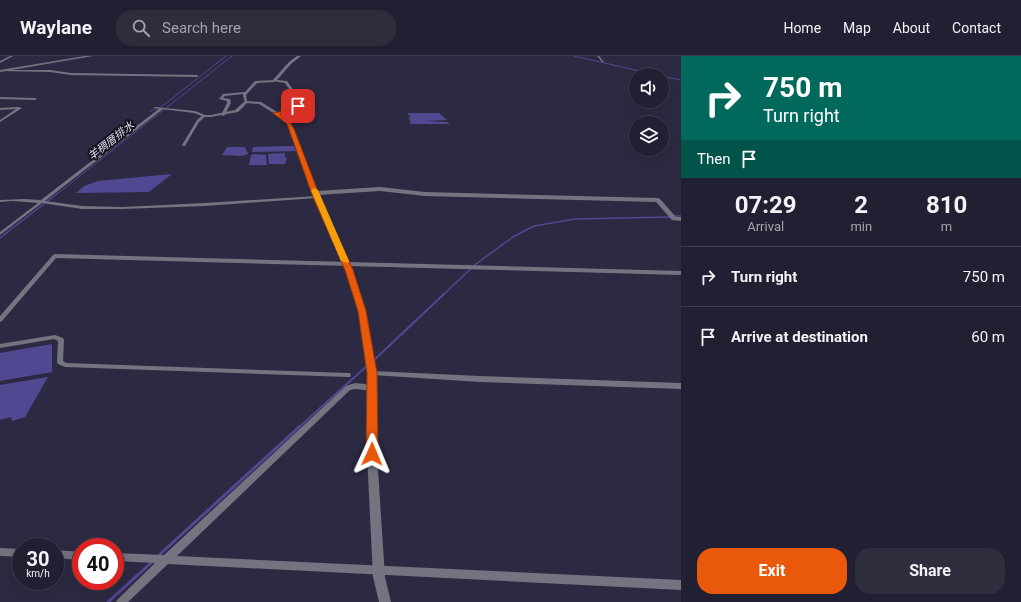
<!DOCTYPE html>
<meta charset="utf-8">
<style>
:root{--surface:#202032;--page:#2d2d3e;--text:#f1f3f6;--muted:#a2a3ac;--line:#3d3e4d;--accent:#ea580c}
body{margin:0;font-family:Roboto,"Noto Sans TC",sans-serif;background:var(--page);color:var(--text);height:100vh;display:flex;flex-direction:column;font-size:15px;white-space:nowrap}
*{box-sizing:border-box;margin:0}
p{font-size:13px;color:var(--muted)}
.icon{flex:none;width:22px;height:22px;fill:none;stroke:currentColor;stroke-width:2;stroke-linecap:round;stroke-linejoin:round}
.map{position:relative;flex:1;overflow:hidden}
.side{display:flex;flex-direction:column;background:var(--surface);width:340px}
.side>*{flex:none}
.hud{background:#00695c;color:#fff;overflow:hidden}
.tools{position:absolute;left:629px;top:12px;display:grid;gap:8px}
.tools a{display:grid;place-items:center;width:40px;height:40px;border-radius:50%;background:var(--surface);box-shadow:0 4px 16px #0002,0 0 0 1px var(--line);font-size:20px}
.speed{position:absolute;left:12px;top:482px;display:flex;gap:8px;font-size:20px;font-weight:700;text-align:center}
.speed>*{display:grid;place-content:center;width:52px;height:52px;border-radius:50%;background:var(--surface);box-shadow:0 4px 16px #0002,0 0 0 1px var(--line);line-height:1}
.speed small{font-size:10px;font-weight:400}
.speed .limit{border:6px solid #d22;background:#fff;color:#111}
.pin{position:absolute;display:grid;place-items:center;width:34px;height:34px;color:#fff;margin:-17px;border-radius:8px;box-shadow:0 2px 6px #0006}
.me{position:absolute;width:44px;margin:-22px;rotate:1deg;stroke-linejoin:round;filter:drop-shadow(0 0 3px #0008)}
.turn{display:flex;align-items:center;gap:14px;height:84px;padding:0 16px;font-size:18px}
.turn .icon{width:52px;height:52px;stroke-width:2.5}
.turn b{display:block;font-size:28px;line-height:34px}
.then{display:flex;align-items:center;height:38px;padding:0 16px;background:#0003;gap:8px;font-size:15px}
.eta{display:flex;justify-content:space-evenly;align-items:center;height:68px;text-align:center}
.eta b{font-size:24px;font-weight:700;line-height:28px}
.action{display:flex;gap:8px;margin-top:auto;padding:8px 16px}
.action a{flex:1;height:46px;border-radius:16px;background:var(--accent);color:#fff;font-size:16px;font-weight:700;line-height:46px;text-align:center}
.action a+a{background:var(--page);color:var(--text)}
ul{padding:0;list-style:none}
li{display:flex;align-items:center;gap:12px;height:60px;padding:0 16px;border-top:1px solid var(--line)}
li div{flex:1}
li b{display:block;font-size:15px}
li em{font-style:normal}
header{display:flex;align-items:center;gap:24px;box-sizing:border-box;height:56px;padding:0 20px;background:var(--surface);border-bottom:1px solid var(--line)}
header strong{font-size:19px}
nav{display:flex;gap:22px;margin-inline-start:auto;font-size:14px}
.search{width:280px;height:36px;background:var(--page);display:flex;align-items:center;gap:10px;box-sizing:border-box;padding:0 14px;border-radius:16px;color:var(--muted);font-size:15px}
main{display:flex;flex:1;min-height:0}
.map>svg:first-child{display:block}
.water{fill:#514892}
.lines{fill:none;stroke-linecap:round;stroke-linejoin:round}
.stream-far3{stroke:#514892;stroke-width:1}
.stream-far2{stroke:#514892;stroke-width:1.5}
.stream-far1{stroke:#514892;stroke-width:2}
.stream{stroke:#514892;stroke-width:3}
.minor{fill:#747380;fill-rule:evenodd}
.tertiary{fill:#747380;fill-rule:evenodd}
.route{fill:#ea580c;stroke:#983908}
.slow{fill:#f59e0b}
.labels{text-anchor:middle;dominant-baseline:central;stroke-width:4;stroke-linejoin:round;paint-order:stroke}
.far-water-label{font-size:11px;font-style:italic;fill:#dddcf2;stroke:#14141f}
</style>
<header>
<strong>Waylane</strong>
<div class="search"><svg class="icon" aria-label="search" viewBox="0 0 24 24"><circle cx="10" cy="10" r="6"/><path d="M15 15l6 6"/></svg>Search here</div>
<nav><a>Home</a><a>Map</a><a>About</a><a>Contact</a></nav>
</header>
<main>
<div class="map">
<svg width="681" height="546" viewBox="0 0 681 546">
<rect width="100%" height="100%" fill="#2b2a42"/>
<path class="water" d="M 409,57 L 439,57 L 447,64 L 424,65 L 447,66 L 450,68 L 411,68 L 409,67 L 411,65 L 408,62 L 411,61 L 407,58 Z
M 287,90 L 294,90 L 296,95 L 252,96 L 253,91 Z
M 227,91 L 245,91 L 248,98 L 242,100 L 222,99 Z
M 285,97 L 285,101 L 287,102 L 285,108 L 269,108 L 268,98 Z
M 254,98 L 266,99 L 267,109 L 249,109 L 251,99 Z
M 172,118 L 149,136 L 76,137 L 84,130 L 98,125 Z
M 52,288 L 52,316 L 0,325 L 0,297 Z
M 48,321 L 25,361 L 12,365 L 11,361 L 0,364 L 0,329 Z"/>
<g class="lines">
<path class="stream-far3" d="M 574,0 L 657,19
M 662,20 L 681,24
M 150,55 L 161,51 L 226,0
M 57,138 L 232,0"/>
<path class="stream-far2" d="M 674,160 L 681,160
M 0,182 L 58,137
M 443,239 L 476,208 L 513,181 L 534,170 L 575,163 L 670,161"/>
<path class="stream-far1" d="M 373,305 L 444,238
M 298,372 L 368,309"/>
<path class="stream" d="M 158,500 L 299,371
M 108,546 L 152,506"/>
<path class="minor" d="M 10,0 L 13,0 L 0,7 L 0,5 Z
M 597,0 L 599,0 L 604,6 L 602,6 Z
M 50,14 L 71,17 L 197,19 L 198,20 L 197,21 L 71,19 L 50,16 L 0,15 L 1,14 Z
M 275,24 L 274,26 L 257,27 L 246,39 L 247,45 L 261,46 L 277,56 L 277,58 L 275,58 L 259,48 L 245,47 L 243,39 L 243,38 L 225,40 L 223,42 L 230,43 L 231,47 L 224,60 L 221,59 L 227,47 L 227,45 L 219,43 L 223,38 L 245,36 L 255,25 Z
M 0,41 L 35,42 L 37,43 L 35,44 L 0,43 Z
M 18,51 L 22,52 L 0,66 L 0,64 L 16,53 L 0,54 L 0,52 Z
M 160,52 L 163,53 L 45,145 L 82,150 L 122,151 L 205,147 L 316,140 L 318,141 L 316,142 L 205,150 L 122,153 L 82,153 L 42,147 L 0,179 L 0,176 L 38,147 L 12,145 L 0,146 L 0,144 L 24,143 L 41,144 Z
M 203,59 L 206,60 L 199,66 L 185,90 L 183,90 L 182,89 L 197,64 Z
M 55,198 L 681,215 L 681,219 L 56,202 L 2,265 L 0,266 L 0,260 L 53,199 Z
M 55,279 L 63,282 L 64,284 L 63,305 L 66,307 L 348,317 L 350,317 L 351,319 L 350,321 L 348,321 L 65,311 L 58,308 L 57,306 L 58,285 L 54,283 L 0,292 L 0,288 Z
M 370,315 L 372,315 L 480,320 L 681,327 L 681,333 L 480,326 L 372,319 L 370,319 L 369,317 Z
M 355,327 L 373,329 L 375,330 L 376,332 L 375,334 L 373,335 L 355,333 L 350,334 L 177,500 L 681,524 L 681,534 L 168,508 L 128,546 L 116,546 L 118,543 L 155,507 L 115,505 L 115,497 L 164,499 L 346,330 Z
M 0,492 L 21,493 L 21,501 L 0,500 Z
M 55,494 L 81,496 L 81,504 L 55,502 Z"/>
<path class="tertiary" d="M 85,0 L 93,0 L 0,16 L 0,14 Z
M 297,0 L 301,0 L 291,8 L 277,24 L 287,25 L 299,42 L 300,50 L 293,56 L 280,58 L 291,67 L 317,135 L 380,131 L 425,136 L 658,142 L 660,143 L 676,161 L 681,161 L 681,165 L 672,164 L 656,146 L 425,140 L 380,135 L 318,139 L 352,214 L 366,255 L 376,317 L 377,398 L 385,521 L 391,546 L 379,546 L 373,521 L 367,398 L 368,317 L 358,255 L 346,214 L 313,141 L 287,68 L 274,57 L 290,54 L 296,50 L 295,42 L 285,27 L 272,25 L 289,6 Z
M 245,45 L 248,46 L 238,56 L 211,61 L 204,61 L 194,57 L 153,52 L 155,51 L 195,55 L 205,59 L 211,59 L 235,54 Z"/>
</g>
<path class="route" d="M 298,48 L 300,51 L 292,56 L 280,58 L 290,66 L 294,73 L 320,141 L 353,214 L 366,255 L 377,317 L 378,398 L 376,402 L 372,403 L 368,402 L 366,398 L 367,317 L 358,255 L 345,214 L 313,141 L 289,73 L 287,68 L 273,57 L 289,54 Z"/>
<path class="slow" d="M 314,132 L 318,134 L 349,205 L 348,207 L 341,205 L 311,134 Z"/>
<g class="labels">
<g class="far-water-label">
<text transform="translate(111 85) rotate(-38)">羊稠厝排水</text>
</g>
</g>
</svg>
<div class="tools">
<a><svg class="icon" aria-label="sound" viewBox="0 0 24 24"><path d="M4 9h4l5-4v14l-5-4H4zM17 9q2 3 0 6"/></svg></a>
<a><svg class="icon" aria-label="layers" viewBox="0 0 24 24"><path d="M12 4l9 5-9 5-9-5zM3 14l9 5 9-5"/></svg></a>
</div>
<div class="speed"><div>30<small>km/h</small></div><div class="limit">40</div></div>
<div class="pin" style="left:298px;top:50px;background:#d93025"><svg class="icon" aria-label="arrive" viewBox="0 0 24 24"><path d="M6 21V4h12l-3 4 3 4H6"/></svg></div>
<svg class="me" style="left:372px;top:398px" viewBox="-20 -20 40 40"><path d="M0-17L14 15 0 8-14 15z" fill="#ea580c" stroke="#fff" stroke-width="4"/></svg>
</div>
<section class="side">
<div class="hud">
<div class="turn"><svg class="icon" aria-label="right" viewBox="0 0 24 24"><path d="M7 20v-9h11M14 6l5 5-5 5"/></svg><div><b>750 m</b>Turn right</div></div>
<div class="then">Then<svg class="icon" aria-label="arrive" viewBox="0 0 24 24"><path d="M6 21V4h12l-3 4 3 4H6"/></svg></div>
</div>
<div class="eta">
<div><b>07:29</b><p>Arrival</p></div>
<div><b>2</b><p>min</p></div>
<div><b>810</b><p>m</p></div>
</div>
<ul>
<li><svg class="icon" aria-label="right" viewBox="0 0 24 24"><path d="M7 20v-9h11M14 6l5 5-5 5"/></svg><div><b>Turn right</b></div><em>750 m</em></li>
<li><svg class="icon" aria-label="arrive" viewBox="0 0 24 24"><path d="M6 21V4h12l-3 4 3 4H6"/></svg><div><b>Arrive at destination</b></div><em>60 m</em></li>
</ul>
<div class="action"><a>Exit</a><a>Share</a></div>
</section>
</main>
